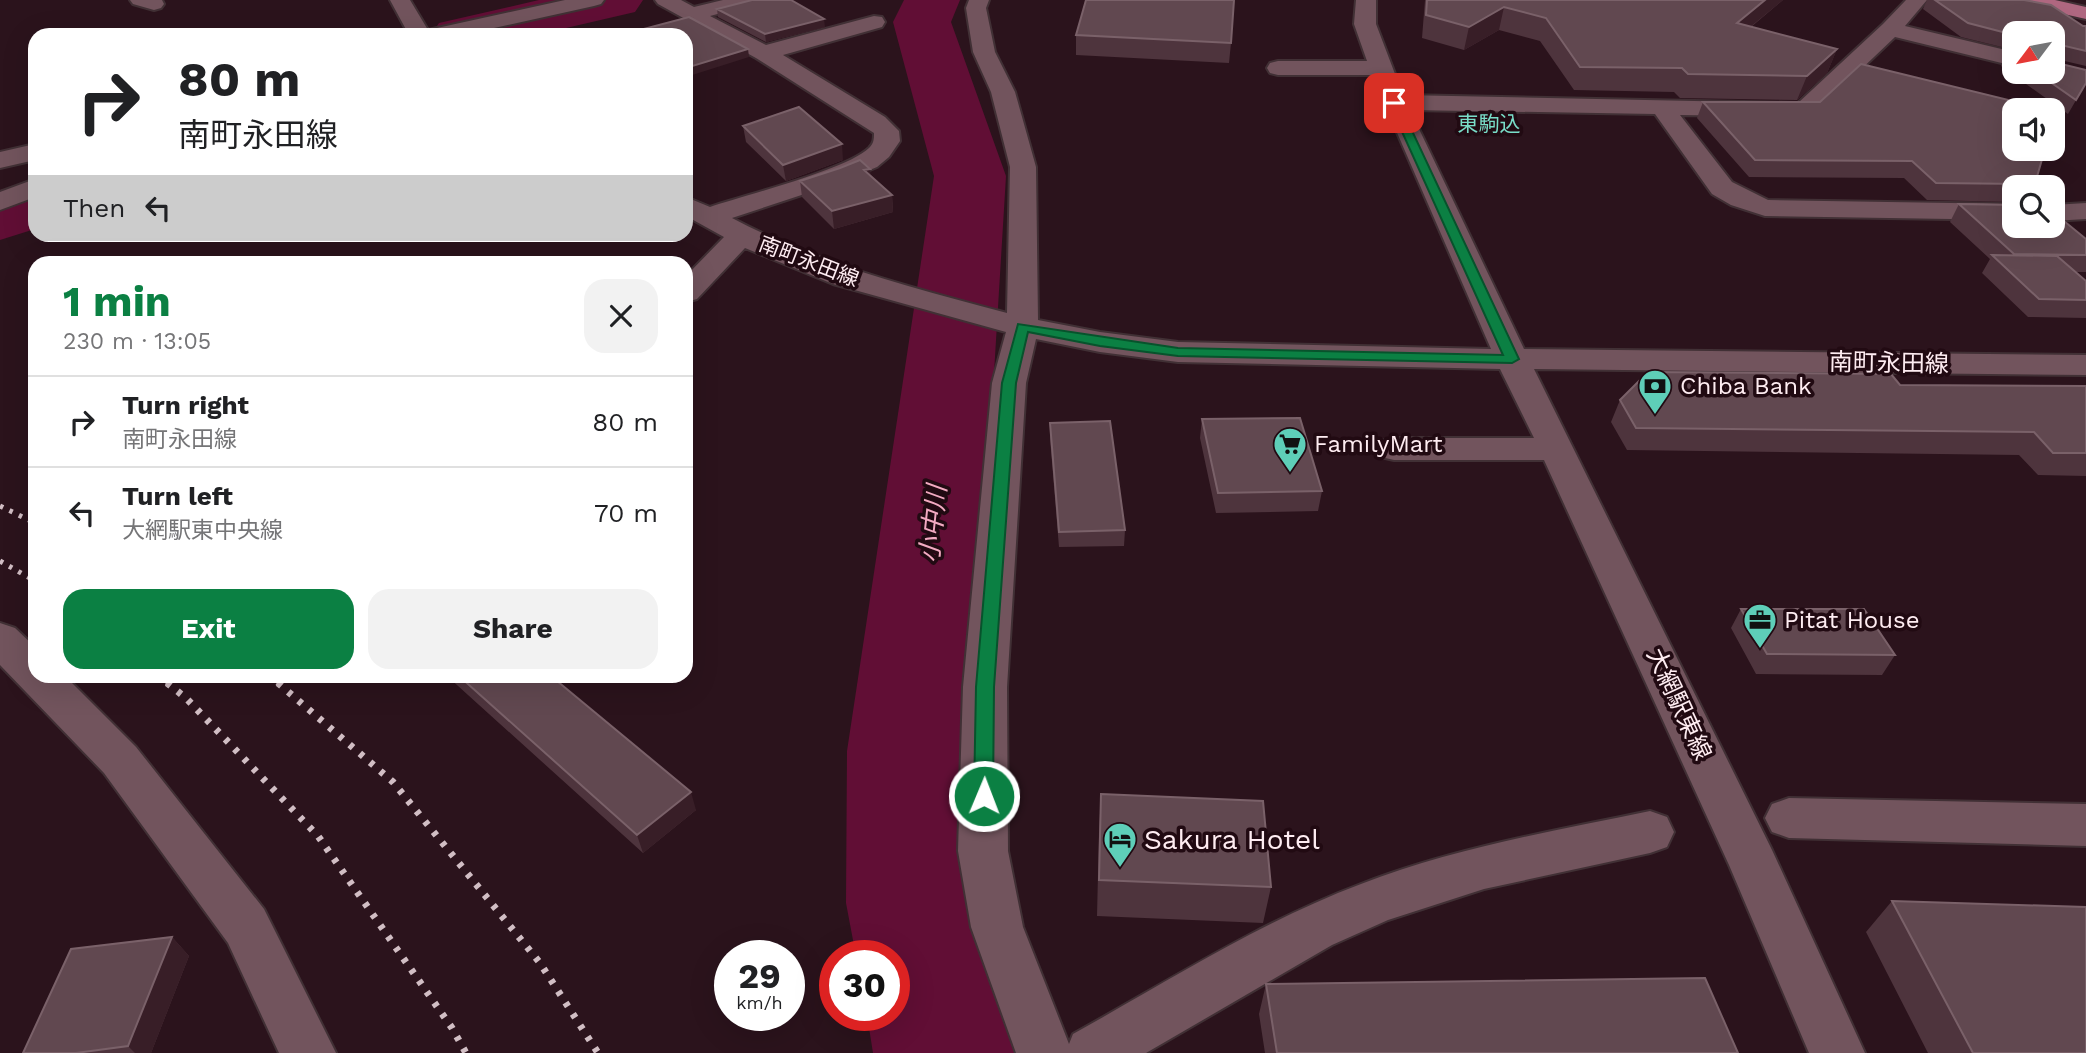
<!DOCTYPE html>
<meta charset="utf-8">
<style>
:root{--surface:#fff;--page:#f2f2f2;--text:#202124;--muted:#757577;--line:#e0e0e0;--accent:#0b8043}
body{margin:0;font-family:"Work Sans","Noto Sans JP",sans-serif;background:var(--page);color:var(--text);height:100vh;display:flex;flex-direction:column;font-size:26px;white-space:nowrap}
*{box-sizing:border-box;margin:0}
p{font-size:23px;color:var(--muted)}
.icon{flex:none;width:38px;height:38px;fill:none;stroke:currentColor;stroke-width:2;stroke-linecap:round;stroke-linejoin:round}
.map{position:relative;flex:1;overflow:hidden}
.sheet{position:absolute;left:28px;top:256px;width:665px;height:427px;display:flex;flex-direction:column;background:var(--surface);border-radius:21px;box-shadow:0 7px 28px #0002}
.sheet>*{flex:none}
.banner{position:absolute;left:28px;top:28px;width:665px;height:214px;border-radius:21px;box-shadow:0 7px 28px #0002;background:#fff;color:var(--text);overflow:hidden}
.needle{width:46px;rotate:238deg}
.buttons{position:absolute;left:2002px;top:21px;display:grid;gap:14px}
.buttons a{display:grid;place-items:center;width:63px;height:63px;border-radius:14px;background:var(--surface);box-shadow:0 7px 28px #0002;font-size:35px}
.speed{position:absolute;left:714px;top:940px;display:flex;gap:14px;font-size:35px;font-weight:700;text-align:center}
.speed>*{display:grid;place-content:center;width:91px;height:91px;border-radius:50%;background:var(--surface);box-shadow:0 7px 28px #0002;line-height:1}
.speed small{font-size:18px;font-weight:400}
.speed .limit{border:10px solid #d22;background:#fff;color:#111}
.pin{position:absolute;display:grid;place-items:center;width:60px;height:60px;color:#fff;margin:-30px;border-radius:14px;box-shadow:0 4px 10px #0006}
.me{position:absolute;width:77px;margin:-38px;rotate:1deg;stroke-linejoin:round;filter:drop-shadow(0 0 5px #0008)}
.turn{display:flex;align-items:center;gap:24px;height:147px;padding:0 35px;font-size:32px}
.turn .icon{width:91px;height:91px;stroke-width:2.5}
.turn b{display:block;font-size:49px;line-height:60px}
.then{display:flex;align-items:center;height:66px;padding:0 35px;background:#0003;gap:14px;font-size:26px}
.round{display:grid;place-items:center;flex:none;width:74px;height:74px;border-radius:21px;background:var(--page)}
.headline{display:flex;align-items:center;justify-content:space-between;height:119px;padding:0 35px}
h1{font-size:42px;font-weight:700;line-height:52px;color:var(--accent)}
.primary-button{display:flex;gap:14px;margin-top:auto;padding:14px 35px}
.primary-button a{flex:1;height:80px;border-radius:21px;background:var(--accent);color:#fff;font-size:28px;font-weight:700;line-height:80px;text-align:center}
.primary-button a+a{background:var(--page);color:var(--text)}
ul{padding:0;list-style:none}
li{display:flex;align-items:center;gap:21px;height:91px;padding:0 35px;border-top:2px solid var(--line)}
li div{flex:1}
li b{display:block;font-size:26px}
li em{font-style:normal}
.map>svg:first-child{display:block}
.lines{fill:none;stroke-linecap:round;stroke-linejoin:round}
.river{fill:#610e35;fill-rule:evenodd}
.minor-casing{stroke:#413035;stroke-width:4}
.major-casing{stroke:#413035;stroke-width:4}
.minor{fill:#72545d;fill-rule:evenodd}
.major{fill:#af6780;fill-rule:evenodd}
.rail-far1{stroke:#d1bec4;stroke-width:5;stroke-dasharray:3.5 7;stroke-linecap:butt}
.rail{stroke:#d1bec4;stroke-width:7;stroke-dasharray:4.5 9;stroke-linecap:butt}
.wall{fill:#4e343d}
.shaded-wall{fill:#381e27}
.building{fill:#614850;stroke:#7a6169;stroke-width:2}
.route{fill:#0b8043;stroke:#07532c;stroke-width:2}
.labels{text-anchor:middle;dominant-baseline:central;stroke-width:7;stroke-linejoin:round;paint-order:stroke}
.far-neighbourhood-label{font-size:21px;fill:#79ddc8;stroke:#210a12}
.far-street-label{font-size:21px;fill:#feecf1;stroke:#210a12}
.street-label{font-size:24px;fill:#feecf1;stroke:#210a12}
.poi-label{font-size:24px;fill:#feecf1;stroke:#210a12;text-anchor:start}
.water-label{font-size:26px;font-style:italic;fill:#f3aac2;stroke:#210a12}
.near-poi-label{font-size:28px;fill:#feecf1;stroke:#210a12;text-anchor:start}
</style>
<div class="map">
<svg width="2086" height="1053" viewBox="0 0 2086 1053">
<rect width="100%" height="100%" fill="#2b131c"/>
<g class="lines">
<path class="river" d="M 539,0 L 643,0 L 635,12 L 536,35 L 431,35 L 439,23 Z
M 904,0 L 960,0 L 951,22 L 1006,176 L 971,751 L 984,903 L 1025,1053 L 873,1053 L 867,1015 L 894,1015 L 894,956 L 856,956 L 846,903 L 847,751 L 934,176 L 893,22 Z
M 35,180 L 35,229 L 0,240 L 0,190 Z"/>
<defs>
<path id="minor" d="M 130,0 L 162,0 L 164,4 L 161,8 L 154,10 L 133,4 Z
M 390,0 L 410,0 L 428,30 L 565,0 L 604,0 L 601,4 L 594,6 L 462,35 L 409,35 Z
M 655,0 L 681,0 L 694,7 L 723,0 L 758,0 L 755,4 L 710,16 L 766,45 L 874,16 L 882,17 L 885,22 L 882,27 L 783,55 L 885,117 L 899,131 L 900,141 L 889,157 L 877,167 L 841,182 L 732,218 C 821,265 910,287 1007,313 L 1010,167 L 991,92 L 973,52 L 966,8 L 969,0 L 989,0 L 986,8 L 995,52 L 1015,92 L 1036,167 L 1038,320 L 1100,332 L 1178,342 L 1491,349 L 1372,75 L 1278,75 L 1270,73 L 1267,68 L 1270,63 L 1278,61 L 1367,61 L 1354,24 L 1356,0 L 1376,0 L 1376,24 L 1403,95 L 1798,103 L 1883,24 L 1906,0 L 1927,0 L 1905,26 L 2014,52 L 2014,66 L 1895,37 L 1813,115 L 1804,117 L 1680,115 L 1732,182 L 1768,200 L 2014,204 L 2014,220 L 1765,216 L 1731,205 L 1712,194 L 1655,114 L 1410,110 L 1524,349 L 2086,355 L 2086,375 L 1534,369 L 1772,850 L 1865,1053 L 1809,1053 L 1729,865 L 1544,460 L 1394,460 L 1381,457 L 1376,449 L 1381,441 L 1394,438 L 1534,438 L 1500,369 L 1178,362 L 1100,352 L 1036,339 L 1026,383 L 1007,687 L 1008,851 L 1023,927 L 1069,1044 L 1073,1034 C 1167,982 1260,922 1361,884 C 1454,848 1553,831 1650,811 L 1667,817 L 1674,832 L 1667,847 L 1650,853 L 1484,889 L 1388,920 L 1332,945 L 1146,1053 L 1016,1053 L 971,927 L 958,851 L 963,687 L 992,383 L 1006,332 L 833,284 L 745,248 L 697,299 L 686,302 L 686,276 L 724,237 L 686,216 L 686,197 L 710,207 C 745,195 846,170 869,148 C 874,143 874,139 874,133 L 756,58 L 658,4 Z
M 35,144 L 35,160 L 0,168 L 0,152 Z
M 35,179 L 35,197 L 0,210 L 0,192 Z
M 2086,203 L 2086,219 L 2053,221 L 2053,205 Z
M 0,623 L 15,628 L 35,647 L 35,676 L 65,676 L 136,747 L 264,909 L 336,1053 L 279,1053 L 228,943 L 104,773 L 0,665 Z
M 1789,798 L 2086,804 L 2086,846 L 1789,838 L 1772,832 L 1765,818 L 1772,804 Z"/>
<path id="major" d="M 2017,0 L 2055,0 L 2086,7 L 2086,19 L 2020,4 Z"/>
</defs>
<use href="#minor" class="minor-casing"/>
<use href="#major" class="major-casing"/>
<use href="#minor" class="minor"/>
<use href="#major" class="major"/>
<path class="rail-far1" d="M 0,506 L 35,523
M 0,561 L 35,581
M 158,676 L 170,685
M 269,676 L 280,685"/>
<path class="rail" d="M 167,683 L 186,698 L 318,836 L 452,1028 L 466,1053
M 278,683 L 393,782 L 540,963 L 598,1053"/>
</g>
<path class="wall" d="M 1425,0 L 1783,0 L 1751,27 L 1837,49 L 1827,73 L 1797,100 L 1680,98 L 1674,92 L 1574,90 L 1540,41 L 1499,30 L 1464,50 L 1422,38 Z
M 1927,0 L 2024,0 L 2083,26 L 2086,26 L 2086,66 L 2056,59 L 2054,62 L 2086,83 L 2068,114 L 2001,66 L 2008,52 L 2014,53 L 2014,72 L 2053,72 L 2053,33 L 2014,33 L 2014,50 L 1961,37 L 1923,9 Z
M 717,9 L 825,27 L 766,42 L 718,17 Z
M 1076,35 L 1231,43 L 1229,63 L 1076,55 Z
M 1703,102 L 2034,187 L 2014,187 L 2014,202 L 1927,200 L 1904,178 L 1749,177 L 1697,118 Z
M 743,126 L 843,160 L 786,181 L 746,142 Z
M 871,177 L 892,195 L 893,212 L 834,229 L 802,197 L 800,181 Z
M 1959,204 L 2086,239 L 2086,272 L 2076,272 L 2086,300 L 2086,318 L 2028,317 L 1982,273 L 1990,259 L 1950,222 Z
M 1900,385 L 2086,386 L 2086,476 L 2038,475 L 2019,455 L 1627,450 L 1611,422 L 1620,400 Z
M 1202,419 L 1322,491 L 1318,511 L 1216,513 L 1200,438 Z
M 1050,423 L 1125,530 L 1124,546 L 1059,547 L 1050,438 Z
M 1741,609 L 1895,655 L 1882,675 L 1756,674 L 1731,628 Z
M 447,676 L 551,676 L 696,810 L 643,853 Z
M 1101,794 L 1271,887 L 1263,923 L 1097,916 L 1099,832 Z
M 1892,901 L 2086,1053 L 1928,1053 L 1866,932 Z
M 172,937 L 189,956 L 151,1053 L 23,1053 Z
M 1266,984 L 1738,1053 L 1265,1053 L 1259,1014 Z"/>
<path class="shaded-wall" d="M 1765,0 L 1783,0 L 1728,45 L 1737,23 Z
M 1504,7 L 1499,30 L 1464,50 L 1469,27 Z
M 824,19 L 825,27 L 766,42 L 765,34 Z
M 2061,45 L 2055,57 L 2058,56 L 2053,65 L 2053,57 L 2058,47 Z
M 748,49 L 749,57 L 686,77 L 686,68 Z
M 1837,49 L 1827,73 L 1797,100 L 1807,76 Z
M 842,144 L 843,160 L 786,181 L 783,165 Z
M 870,169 L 872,186 L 864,170 Z
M 892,195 L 893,212 L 834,229 L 832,211 Z
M 691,792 L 696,810 L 643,853 L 637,835 Z
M 172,937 L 189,956 L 151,1053 L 135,1053 L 128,1046 Z"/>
<path class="building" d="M 752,0 L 791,0 L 824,19 L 765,34 L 717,9 Z
M 1086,0 L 1234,0 L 1231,43 L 1076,35 Z
M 1427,0 L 1765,0 L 1737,23 L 1837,49 L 1807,76 L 1688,74 L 1682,68 L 1580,67 L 1546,18 L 1504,7 L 1469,27 L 1426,15 Z
M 1935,0 L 2024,0 L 2051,5 L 2083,26 L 2086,26 L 2086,51 L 2061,45 L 2058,47 L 2058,56 L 2053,57 L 2053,33 L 2014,33 L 2014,35 L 1968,23 Z
M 689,17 L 748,49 L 686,68 L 686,35 L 621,35 Z
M 2053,62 L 2086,70 L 2086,83 L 2076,100 L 2036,72 L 2053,72 Z
M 1861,64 L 2049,110 L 2014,110 L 2014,149 L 2045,149 L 2034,187 L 2026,187 L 2024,184 L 1936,183 L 1912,161 L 1755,160 L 1703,102 L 1820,102 Z
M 799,107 L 842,144 L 783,165 L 743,126 Z
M 2053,111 L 2056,112 L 2053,123 Z
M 860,160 L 870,169 L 864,170 L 892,195 L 832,211 L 800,181 L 840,168 Z
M 1959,204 L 2014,205 L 2014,226 L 2053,226 L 2053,212 L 2086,239 L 2086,255 L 2014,254 Z
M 1992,255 L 2057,256 L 2086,281 L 2086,300 L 2039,299 Z
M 1648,372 L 1891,374 L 1900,385 L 2086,386 L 2086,453 L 2053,453 L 2034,432 L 1636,428 L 1620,400 Z
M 1300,418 L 1322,491 L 1218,493 L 1202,419 Z
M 1110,421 L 1125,530 L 1059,532 L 1050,423 Z
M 1741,609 L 1864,609 L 1895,655 L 1767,654 Z
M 459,676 L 551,676 L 691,792 L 637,835 Z
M 1101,794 L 1263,801 L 1271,887 L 1099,880 Z
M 1892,901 L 2086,907 L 2086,1053 L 1973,1053 Z
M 172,937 L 128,1046 L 76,1053 L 23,1053 L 71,949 Z
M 1705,978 L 1738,1053 L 1277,1053 L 1266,984 Z"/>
<path class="route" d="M 1390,100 L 1399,103 L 1519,359 L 1512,363 L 1178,356 L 1100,346 L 1028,332 L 1016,383 L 994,687 L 993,796 L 990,802 L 984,805 L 977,802 L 974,796 L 976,687 L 1002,383 L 1018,324 L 1178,348 L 1503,355 L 1389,103 Z"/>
<defs>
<symbol id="bank-pin" viewBox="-11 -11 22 30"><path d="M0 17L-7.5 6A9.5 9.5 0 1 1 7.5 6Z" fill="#5eceb8" stroke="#210a12"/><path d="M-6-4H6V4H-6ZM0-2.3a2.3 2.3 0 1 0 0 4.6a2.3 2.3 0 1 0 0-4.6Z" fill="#111"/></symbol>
<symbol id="supermarket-pin" viewBox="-11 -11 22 30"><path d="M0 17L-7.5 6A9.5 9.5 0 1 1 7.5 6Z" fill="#5eceb8" stroke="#210a12"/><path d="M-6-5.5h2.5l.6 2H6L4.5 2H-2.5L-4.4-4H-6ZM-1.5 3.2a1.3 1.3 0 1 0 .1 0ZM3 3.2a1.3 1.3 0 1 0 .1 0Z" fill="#111"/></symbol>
<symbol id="office-pin" viewBox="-11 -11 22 30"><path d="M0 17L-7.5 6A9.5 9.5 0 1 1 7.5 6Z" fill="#5eceb8" stroke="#210a12"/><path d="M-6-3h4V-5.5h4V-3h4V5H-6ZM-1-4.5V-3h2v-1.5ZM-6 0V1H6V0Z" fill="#111"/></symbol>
<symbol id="hotel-pin" viewBox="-11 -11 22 30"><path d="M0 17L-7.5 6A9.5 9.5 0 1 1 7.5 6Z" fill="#5eceb8" stroke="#210a12"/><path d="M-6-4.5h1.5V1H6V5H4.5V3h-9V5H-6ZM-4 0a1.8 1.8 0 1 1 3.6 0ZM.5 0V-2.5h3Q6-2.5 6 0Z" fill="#111"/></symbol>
</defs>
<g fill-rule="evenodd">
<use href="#bank-pin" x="1636" y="367" width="38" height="52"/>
<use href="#supermarket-pin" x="1271" y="425" width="38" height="52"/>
<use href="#office-pin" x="1741" y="601" width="38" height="52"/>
<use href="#hotel-pin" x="1101" y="820" width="38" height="52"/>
</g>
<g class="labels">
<g class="far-neighbourhood-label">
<text x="1489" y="123">東駒込</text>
</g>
<g class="far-street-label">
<text transform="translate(809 261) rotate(21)">南町永田線</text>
</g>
<g class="street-label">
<text transform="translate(1889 363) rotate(1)">南町永田線</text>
<text transform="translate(1679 704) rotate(65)">大網駅東線</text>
</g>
<g class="poi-label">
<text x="1680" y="386">Chiba Bank</text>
<text x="1314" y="444">FamilyMart</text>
<text x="1784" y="620">Pitat House</text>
</g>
<g class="water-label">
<text transform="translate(933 524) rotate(-84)">小中川</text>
</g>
<g class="near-poi-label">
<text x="1144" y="839">Sakura Hotel</text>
</g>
</g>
</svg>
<div class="buttons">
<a><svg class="needle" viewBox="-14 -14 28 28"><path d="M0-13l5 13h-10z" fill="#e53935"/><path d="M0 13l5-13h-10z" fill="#757577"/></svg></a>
<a><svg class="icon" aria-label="sound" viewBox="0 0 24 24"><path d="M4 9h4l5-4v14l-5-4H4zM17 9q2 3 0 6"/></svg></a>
<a><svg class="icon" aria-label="search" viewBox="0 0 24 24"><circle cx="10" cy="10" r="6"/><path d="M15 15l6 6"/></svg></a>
</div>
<div class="speed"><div>29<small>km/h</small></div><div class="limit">30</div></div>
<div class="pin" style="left:1394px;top:103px;background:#d93025"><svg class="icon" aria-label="arrive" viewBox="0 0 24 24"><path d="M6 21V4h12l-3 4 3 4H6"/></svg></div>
<svg class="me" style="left:984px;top:796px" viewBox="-20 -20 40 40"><circle r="17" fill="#0b8043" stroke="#fff" stroke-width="3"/><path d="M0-11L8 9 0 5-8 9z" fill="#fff"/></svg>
<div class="banner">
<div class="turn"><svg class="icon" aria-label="right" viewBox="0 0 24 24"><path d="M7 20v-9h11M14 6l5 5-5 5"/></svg><div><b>80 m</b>南町永田線</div></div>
<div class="then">Then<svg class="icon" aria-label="left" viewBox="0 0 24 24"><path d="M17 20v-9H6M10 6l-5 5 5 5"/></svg></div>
</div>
<section class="sheet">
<div class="headline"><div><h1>1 min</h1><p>230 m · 13:05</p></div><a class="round"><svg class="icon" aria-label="close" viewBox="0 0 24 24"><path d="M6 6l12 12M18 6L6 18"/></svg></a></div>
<ul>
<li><svg class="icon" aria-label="right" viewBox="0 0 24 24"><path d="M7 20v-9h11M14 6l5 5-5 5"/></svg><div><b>Turn right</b><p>南町永田線</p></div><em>80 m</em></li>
<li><svg class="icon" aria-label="left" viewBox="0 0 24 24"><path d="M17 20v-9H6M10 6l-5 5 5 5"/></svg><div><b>Turn left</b><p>大網駅東中央線</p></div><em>70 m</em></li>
</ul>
<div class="primary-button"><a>Exit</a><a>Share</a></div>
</section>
</div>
